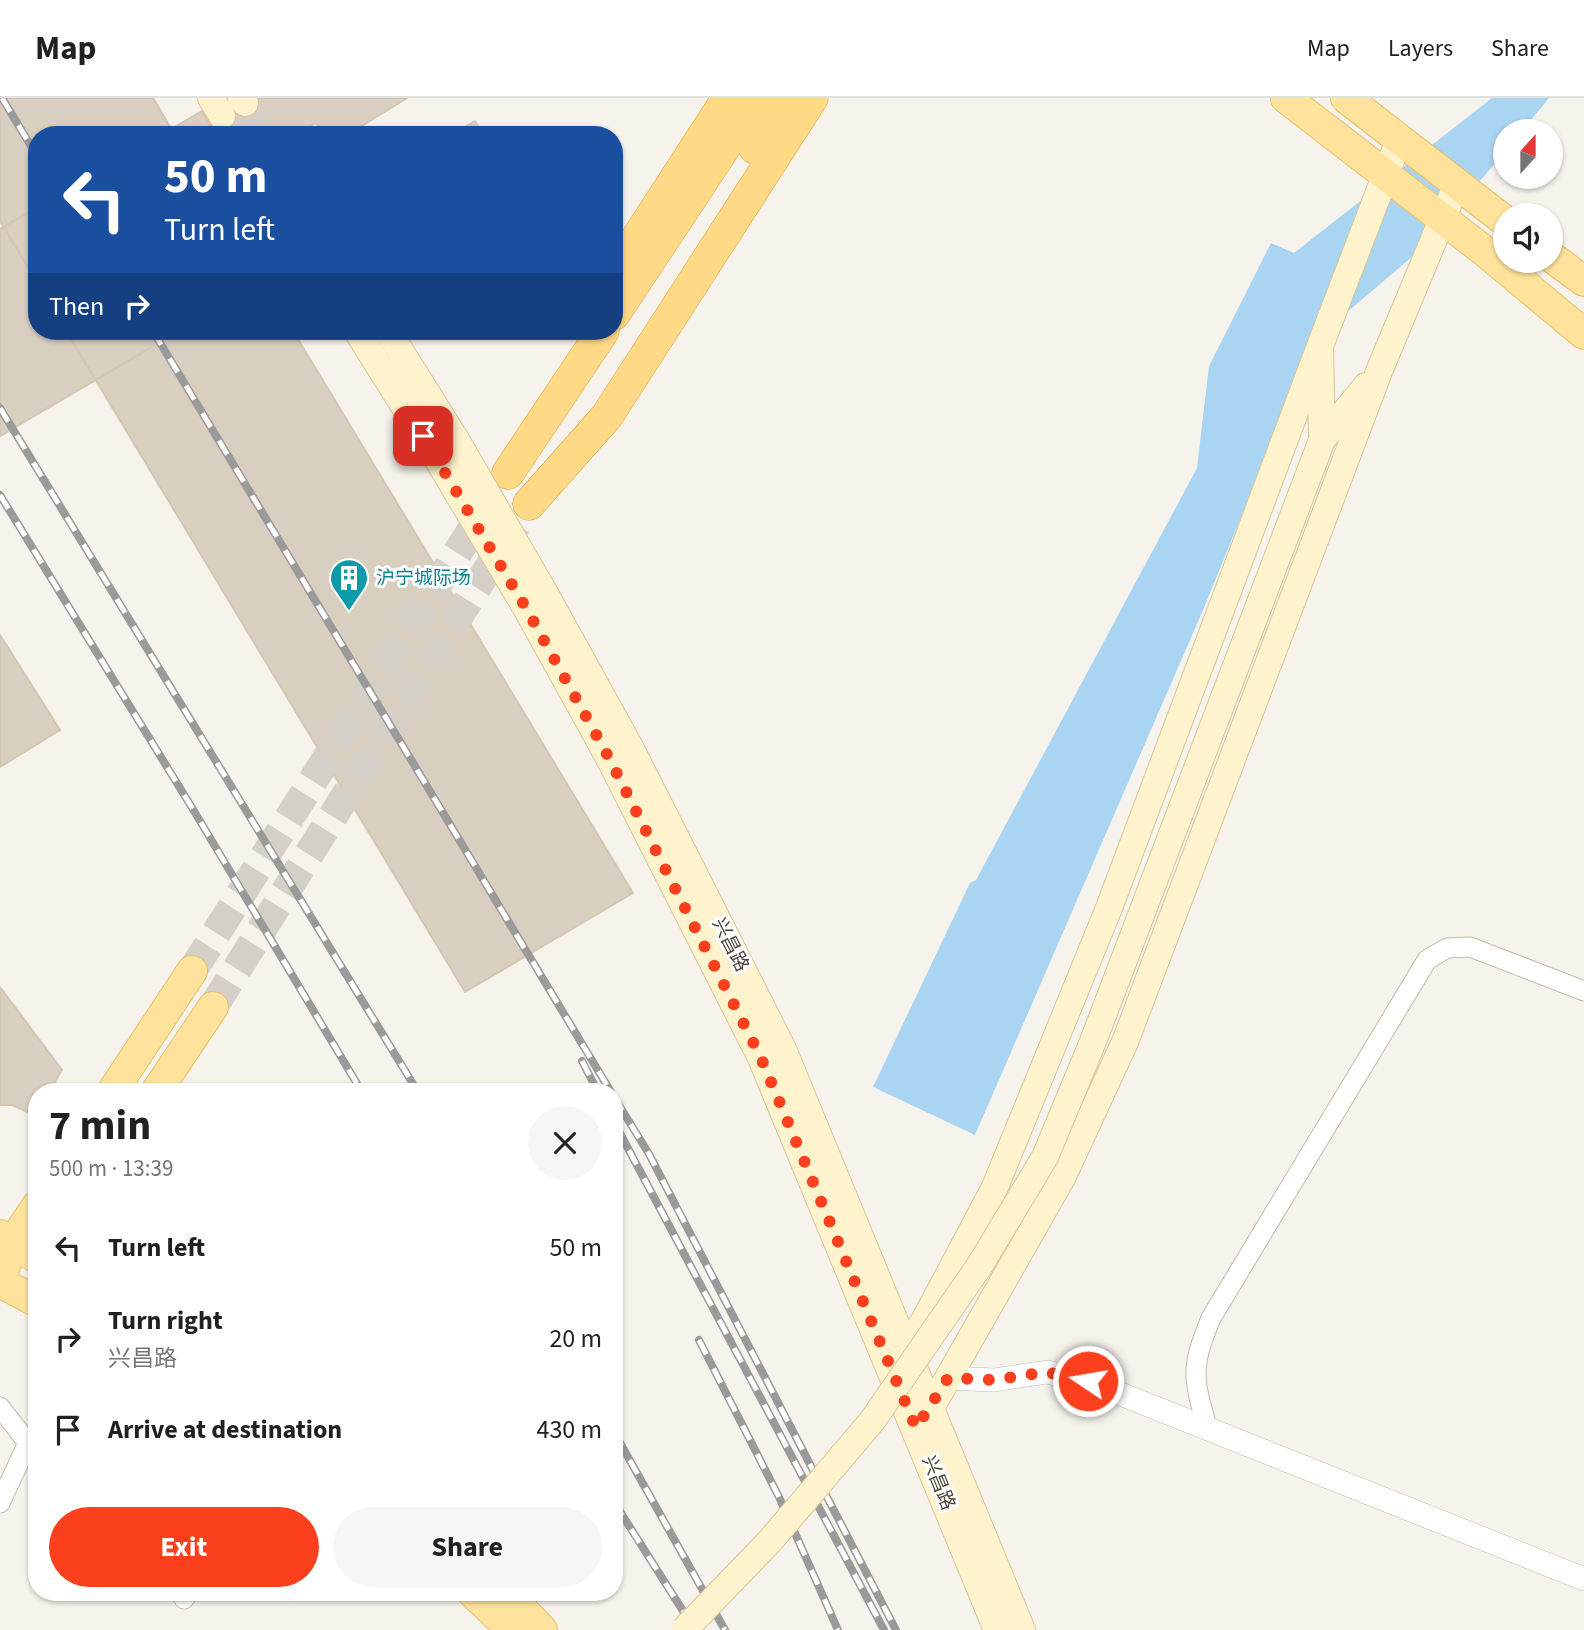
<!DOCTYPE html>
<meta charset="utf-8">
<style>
:root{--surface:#fff;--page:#f6f6f6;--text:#202124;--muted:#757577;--line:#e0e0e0;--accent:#fc3f1d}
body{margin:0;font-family:"Source Sans 3","Noto Sans SC",sans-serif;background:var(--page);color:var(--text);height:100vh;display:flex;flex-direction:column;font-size:26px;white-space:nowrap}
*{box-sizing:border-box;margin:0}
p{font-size:23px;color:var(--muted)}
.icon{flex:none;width:38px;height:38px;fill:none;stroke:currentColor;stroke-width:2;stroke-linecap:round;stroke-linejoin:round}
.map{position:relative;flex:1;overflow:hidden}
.side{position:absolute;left:28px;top:985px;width:595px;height:518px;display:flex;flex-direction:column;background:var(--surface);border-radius:28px;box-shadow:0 2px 5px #0004}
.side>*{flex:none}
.hud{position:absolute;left:28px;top:28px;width:595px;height:214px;border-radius:28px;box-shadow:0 2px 5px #0004;background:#1a4fa0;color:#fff;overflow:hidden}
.needle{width:46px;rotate:21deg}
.buttons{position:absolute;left:1493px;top:21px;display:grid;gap:14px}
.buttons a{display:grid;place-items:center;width:70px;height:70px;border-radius:50%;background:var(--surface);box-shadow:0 2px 5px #0004;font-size:35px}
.pin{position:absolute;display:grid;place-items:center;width:60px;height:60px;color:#fff;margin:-30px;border-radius:14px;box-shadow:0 4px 10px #0006}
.me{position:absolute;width:77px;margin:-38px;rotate:282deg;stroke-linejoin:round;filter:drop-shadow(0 0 5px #0008)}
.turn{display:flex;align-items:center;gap:24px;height:147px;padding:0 21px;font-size:32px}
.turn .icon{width:91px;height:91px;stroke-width:2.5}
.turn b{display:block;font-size:49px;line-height:60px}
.then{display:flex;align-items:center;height:66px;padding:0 21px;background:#0003;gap:14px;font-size:26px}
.round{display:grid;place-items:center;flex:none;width:74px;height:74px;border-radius:37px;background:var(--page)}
.head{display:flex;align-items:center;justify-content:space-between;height:119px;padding:0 21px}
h1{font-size:42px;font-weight:700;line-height:52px}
.primary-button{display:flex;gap:14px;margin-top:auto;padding:14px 21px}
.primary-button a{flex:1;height:80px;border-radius:42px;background:var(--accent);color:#fff;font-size:28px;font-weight:700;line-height:80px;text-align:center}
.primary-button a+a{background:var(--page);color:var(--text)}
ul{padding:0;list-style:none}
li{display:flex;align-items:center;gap:21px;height:91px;padding:0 21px}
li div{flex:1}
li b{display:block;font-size:26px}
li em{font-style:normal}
header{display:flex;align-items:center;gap:42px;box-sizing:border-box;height:98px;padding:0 35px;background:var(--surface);border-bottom:2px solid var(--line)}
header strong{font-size:33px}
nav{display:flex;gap:38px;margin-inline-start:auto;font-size:24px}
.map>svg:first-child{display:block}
.water{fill:#a9d4f2}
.building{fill:#d8cfc1;stroke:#d3c7b4;stroke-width:2}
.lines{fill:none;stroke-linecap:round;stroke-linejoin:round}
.secondary-tunnel{stroke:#d4d0c8;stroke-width:26;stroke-dasharray:26 13;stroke-linecap:butt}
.primary-tunnel{stroke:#d4d0c8;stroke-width:30;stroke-dasharray:30 15;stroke-linecap:butt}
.minor-casing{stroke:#c2bbae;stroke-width:21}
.tertiary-casing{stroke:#c2bbae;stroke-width:24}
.secondary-casing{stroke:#d6c79b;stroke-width:28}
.primary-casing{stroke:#e6c16a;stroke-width:32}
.trunk-casing{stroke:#e0a43c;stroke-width:33}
.minor{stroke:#fff;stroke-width:19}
.tertiary{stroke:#fff;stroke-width:23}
.secondary{stroke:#fff3cd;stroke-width:26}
.primary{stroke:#ffe39c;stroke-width:30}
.trunk{stroke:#ffd985;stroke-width:32}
.rail-casing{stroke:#9a9a9a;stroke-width:8}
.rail{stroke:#fff;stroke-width:5;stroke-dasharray:16;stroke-linecap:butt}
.secondary-bridge-casing{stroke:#d6c79b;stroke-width:28;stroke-linecap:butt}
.secondary-bridge{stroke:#fff3cd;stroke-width:26}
.route{stroke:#fc3f1d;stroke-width:12;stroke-dasharray:0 21.6}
.labels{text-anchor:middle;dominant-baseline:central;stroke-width:6;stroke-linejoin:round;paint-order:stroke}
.culture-label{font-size:19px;fill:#0d838f;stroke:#fff;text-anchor:start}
.street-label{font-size:19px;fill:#4b4439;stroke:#fff}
</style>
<header>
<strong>Map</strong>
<nav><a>Map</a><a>Layers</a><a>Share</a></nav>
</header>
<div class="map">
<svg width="1584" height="1532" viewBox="0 0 1584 1532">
<rect width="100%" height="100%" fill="#f6f3ec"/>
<path class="water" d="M 1492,0 L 1549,0 L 1522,33 L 1505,33 L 1505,54 L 1419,153 L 1313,243 L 1203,512 L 975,1037 L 873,989 L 970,785 L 976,782 L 1197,370 L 1209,268 L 1271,145 L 1294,155 Z"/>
<path class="building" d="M 0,0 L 153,0 L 175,37 L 37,37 L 37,184 L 0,123 Z
M 258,0 L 407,0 L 347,37 L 325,37 L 316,25 L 296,37 L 161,37 L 202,13 L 212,30 Z
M 475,23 L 484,37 L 452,37 Z
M 37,110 L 37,233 L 179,233 L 0,338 L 0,131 Z
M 66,233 L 293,233 L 633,795 L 465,894 Z
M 0,537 L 60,632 L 0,669 Z
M 0,889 L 62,972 L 49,994 L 37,994 L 37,1013 L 34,1017 L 12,1007 L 0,1007 Z"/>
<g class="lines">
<path class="secondary-tunnel" d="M 245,5 L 265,37
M 222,18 L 233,37"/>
<path class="primary-tunnel" d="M 192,873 L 489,405
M 213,909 L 529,406"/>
<defs>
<path id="minor" d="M 0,1309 L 28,1345 L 0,1405
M 1208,1332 C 1193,1280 1190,1271 1211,1220 L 1427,862 L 1447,850 L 1470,849 L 1584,893
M 184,1501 L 188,1494"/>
<path id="tertiary" d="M 948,1280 L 994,1282 L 1047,1274 L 1088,1283 L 1584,1481"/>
<path id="secondary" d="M 211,0 L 222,18
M 241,0 L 245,5
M 357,233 L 436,359
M 388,233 L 458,345
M 1366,288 L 1322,342 L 1320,248 L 1399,42
M 547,499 L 630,649 L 783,951 L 1022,1532
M 526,510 L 609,660 L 761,960 L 997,1532
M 898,1258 L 924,1223 L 995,1089 L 1109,810 L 1320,248
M 916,1330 L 931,1310 L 1063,1078 L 1125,944 L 1380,271 L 1457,86"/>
<path id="primary" d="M 1286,0 L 1483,152 L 1584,236
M 1346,0 L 1505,123
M 1550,158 L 1584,183
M 112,994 L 192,873
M 156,994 L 213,909
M 0,1137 L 37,1160
M 0,1184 L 12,1145 L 37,1108
M 0,1184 L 37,1204
M 472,1494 L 512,1532
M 506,1494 L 542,1532"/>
<path id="trunk" d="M 755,50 L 786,0
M 614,176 L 728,0
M 614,216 L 757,0
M 508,375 L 603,233
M 529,406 L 607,318 L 812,0"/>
</defs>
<use href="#minor" class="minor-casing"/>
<use href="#tertiary" class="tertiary-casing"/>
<use href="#secondary" class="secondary-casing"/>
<use href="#primary" class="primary-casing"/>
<use href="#trunk" class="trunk-casing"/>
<use href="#minor" class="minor"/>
<use href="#tertiary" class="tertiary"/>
<use href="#secondary" class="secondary"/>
<use href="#primary" class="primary"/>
<use href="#trunk" class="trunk"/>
<defs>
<path id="rail" d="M 2,0 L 37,58
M 153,233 L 611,994
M 0,310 L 418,994
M 0,397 L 191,708 L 362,994
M 582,963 L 598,994
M 614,999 L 649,1056 L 896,1532
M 614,1024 L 884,1532
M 699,1242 L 779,1399 L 838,1532
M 614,1334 L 725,1532
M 614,1404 L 695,1532"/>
</defs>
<use href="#rail" class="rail-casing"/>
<use href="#rail" class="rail"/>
<defs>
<path id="secondary-bridge" d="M 458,345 L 547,499
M 436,359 L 526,510
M 684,1532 L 770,1443 L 872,1323 L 980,1167 L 1045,1059 L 1092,946 L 1322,342"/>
</defs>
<use href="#secondary-bridge" class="secondary-bridge-casing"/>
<use href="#secondary-bridge" class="secondary-bridge"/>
</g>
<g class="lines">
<path class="route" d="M 423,338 L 526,510 L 609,660 L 761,960 L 916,1330 L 948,1280 L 994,1282 L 1046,1274 L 1088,1283"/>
</g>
<defs>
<symbol id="building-pin" viewBox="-11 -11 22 30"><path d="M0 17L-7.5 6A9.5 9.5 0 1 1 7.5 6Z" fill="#0f9aa8" stroke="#fff"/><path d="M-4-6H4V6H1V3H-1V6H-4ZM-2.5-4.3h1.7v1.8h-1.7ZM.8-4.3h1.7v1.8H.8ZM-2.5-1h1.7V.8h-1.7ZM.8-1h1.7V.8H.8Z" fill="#fff"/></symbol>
</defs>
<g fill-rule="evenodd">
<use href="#building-pin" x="327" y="458" width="44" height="60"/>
</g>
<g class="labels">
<g class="culture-label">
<text x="376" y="480">沪宁城际场</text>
</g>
<g class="street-label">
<text transform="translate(730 847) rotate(63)">兴昌路</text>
<text transform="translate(938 1385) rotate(68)">兴昌路</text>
</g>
</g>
</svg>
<div class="buttons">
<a><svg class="needle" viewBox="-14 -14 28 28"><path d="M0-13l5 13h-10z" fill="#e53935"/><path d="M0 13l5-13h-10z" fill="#757577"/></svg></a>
<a><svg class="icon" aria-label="sound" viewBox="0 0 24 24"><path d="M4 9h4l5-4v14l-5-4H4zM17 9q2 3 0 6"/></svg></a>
</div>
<div class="pin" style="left:423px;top:338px;background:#d93025"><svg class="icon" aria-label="arrive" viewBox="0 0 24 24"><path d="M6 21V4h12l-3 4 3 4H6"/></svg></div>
<svg class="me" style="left:1088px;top:1283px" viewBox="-20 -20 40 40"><circle r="17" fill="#fc3f1d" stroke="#fff" stroke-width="3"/><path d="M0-11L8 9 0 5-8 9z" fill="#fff"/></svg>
<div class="hud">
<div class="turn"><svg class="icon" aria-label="left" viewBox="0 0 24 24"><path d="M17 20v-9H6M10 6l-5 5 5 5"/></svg><div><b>50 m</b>Turn left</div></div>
<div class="then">Then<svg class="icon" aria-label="right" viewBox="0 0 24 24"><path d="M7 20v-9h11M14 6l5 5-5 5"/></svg></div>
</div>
<section class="side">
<div class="head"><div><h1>7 min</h1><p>500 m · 13:39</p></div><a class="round"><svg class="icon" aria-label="close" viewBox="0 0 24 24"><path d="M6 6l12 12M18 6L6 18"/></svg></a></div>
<ul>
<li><svg class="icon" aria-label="left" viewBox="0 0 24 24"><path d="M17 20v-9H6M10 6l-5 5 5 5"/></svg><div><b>Turn left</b></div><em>50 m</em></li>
<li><svg class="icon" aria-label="right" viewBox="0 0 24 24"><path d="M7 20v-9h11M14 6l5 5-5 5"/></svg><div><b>Turn right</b><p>兴昌路</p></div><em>20 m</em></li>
<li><svg class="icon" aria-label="arrive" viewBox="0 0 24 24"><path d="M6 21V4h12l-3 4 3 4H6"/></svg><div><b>Arrive at destination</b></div><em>430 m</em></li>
</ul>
<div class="primary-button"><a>Exit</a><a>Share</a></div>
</section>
</div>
